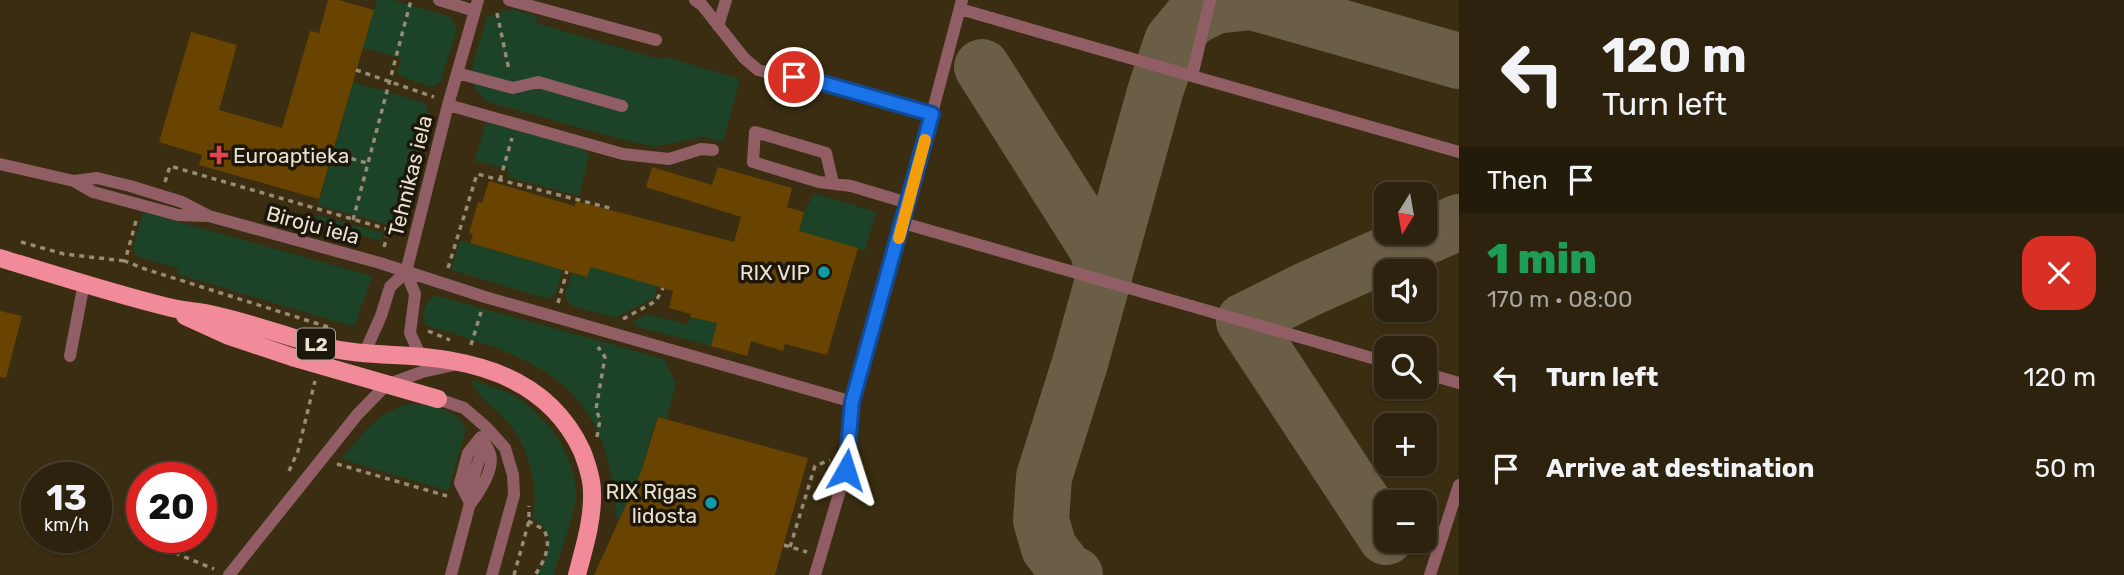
<!DOCTYPE html>
<meta charset="utf-8">
<style>
:root{--surface:#2c220d;--page:#342a16;--text:#f1f3f6;--muted:#a6a49d;--line:#483f2e}
body{margin:0;font-family:Rubik,sans-serif;background:var(--page);color:var(--text);height:100vh;display:flex;flex-direction:column;font-size:26px;white-space:nowrap}
*{box-sizing:border-box;margin:0}
p{font-size:23px;color:var(--muted)}
.icon{flex:none;width:38px;height:38px;fill:none;stroke:currentColor;stroke-width:2;stroke-linecap:round;stroke-linejoin:round}
.map{position:relative;flex:1;overflow:hidden}
.sheet{display:flex;flex-direction:column;background:var(--surface);width:665px}
.sheet>*{flex:none}
.guide{background:#2c220d;color:var(--text);overflow:hidden}
.needle{width:46px;rotate:191deg}
.fabs{position:absolute;left:1374px;top:182px;display:grid;gap:14px}
.fabs a{display:grid;place-items:center;width:63px;height:63px;border-radius:14px;background:var(--surface);box-shadow:0 2px 5px #0004,0 0 0 2px var(--line);font-size:35px}
.speed{position:absolute;left:21px;top:462px;display:flex;gap:14px;font-size:35px;font-weight:700;text-align:center}
.speed>*{display:grid;place-content:center;width:91px;height:91px;border-radius:50%;background:var(--surface);box-shadow:0 2px 5px #0004,0 0 0 2px var(--line);line-height:1}
.speed small{font-size:18px;font-weight:400}
.speed .limit{border:10px solid #d22;background:#fff;color:#111}
.pin{position:absolute;display:grid;place-items:center;width:60px;height:60px;color:#fff;margin:-30px;border:4px solid #fff;border-radius:50%;box-shadow:0 2px 7px #0007}
.me{position:absolute;width:77px;margin:-38px;rotate:6deg;stroke-linejoin:round;filter:drop-shadow(0 0 5px #0008)}
.turn{display:flex;align-items:center;gap:24px;height:147px;padding:0 28px;font-size:32px}
.turn .icon{width:91px;height:91px;stroke-width:2.5}
.turn b{display:block;font-size:49px;line-height:60px}
.then{display:flex;align-items:center;height:66px;padding:0 28px;background:#0003;gap:14px;font-size:26px}
.round{display:grid;place-items:center;flex:none;width:74px;height:74px;border-radius:21px;background:var(--page)}
.overview{display:flex;align-items:center;justify-content:space-between;height:119px;padding:0 28px}
h1{font-size:42px;font-weight:800;line-height:52px;color:#1e9e55}
ul{padding:0;list-style:none}
li{display:flex;align-items:center;gap:21px;height:91px;padding:0 28px}
li div{flex:1}
li b{display:block;font-size:26px}
li em{font-style:normal}
main{display:flex;flex:1;min-height:0}
.map>svg:first-child{display:block}
.green{fill:#1c4327}
.lines{fill:none;stroke-linecap:round;stroke-linejoin:round}
.taxiway{stroke:#6a5e46;stroke-width:56}
.building{fill:#694300}
.path{stroke:#968b75;stroke-width:3.5;stroke-dasharray:5 5;stroke-linecap:butt}
.service{stroke:#915e65;stroke-width:12}
.primary{stroke:#f18a99;stroke-width:18}
.route-casing{stroke:#114b97;stroke-width:18}
.route{stroke:#1a73e8;stroke-width:12}
.slow{stroke:#f59e0b;stroke-width:12}
.health-dot{fill:#e0444e;stroke:#1c160b;stroke-width:2.5}
.culture-dot{fill:#0f9aa8;stroke:#1c160b;stroke-width:2.5}
.labels{text-anchor:middle;dominant-baseline:central;stroke-width:7;stroke-linejoin:round;paint-order:stroke}
.shield{fill:#1c160b;stroke:#aca496;stroke-width:2}
.shield-label{font-size:19px;font-weight:bold;fill:#eae1d1}
.poi-label{font-size:21px;fill:#eae1d1;stroke:#1c160b;text-anchor:end}
.street-label{font-size:21px;fill:#eae1d1;stroke:#1c160b}
</style>
<main>
<div class="map">
<svg width="1459" height="575" viewBox="0 0 1459 575">
<rect width="100%" height="100%" fill="#3a2d11"/>
<path class="green" d="M 377,0 L 393,0 L 451,17 L 457,30 L 440,82 L 432,87 L 397,75 L 401,58 L 363,48 Z
M 512,9 L 537,16 L 536,23 L 659,59 L 666,57 L 740,79 L 723,142 L 702,137 L 655,147 L 620,139 L 488,102 L 474,88 L 472,67 L 487,17 Z
M 353,82 L 425,103 L 430,116 L 397,227 L 318,205 Z
M 486,122 L 583,148 L 589,156 L 579,196 L 507,177 L 508,169 L 475,161 Z
M 814,193 L 876,212 L 865,251 L 799,231 L 804,212 Z
M 143,212 L 372,276 L 354,327 L 177,274 L 178,268 L 136,256 L 133,249 Z
M 317,215 L 383,233 L 381,241 L 315,222 Z
M 460,240 L 562,270 L 556,293 L 548,299 L 451,270 Z
M 591,267 L 657,286 L 654,298 L 615,318 L 570,305 L 565,296 L 572,273 L 587,277 Z
M 434,295 L 664,359 L 676,383 L 667,419 L 657,417 L 641,472 L 620,519 L 616,517 C 609,383 540,359 425,325 C 421,312 425,305 434,295 Z
M 649,314 L 687,325 L 690,317 L 717,323 L 711,346 L 637,327 L 632,322 Z
M 471,380 C 486,385 503,389 516,397 C 548,416 577,459 576,496 C 575,515 559,555 554,575 L 537,575 C 549,555 557,532 533,519 C 539,484 528,443 503,417 C 491,405 477,396 471,380 Z
M 408,404 C 431,405 455,407 466,429 L 448,491 L 341,459 C 364,434 374,414 408,404 Z"/>
<g class="lines">
<path class="taxiway" d="M 1245,0 L 1459,61
M 982,67 L 1098,250 L 1104,281
M 1386,537 L 1244,321 L 1306,290 L 1459,222
M 1075,575 L 1066,570 L 1049,548 L 1041,520 L 1044,477 L 1080,363 L 1155,92 L 1172,41 L 1190,19 L 1215,6 L 1251,2"/>
</g>
<path class="building" d="M 328,0 L 339,0 L 374,10 L 319,199 L 199,165 L 202,155 L 159,142 L 191,32 L 237,45 L 219,110 L 282,128 L 310,31 L 319,33 Z
M 652,167 L 712,185 L 718,167 L 792,188 L 787,207 L 804,212 L 799,231 L 858,248 L 827,355 L 785,344 L 783,351 L 751,341 L 747,356 L 711,346 L 717,323 L 690,317 L 691,314 L 669,308 L 673,291 L 591,267 L 587,277 L 470,243 L 473,234 L 469,233 L 478,202 L 482,203 L 489,181 L 575,206 L 576,201 L 734,242 L 741,217 L 646,187 Z
M 0,311 L 22,316 L 6,378 L 0,377 Z
M 658,417 L 808,458 L 775,575 L 594,575 L 641,472 Z"/>
<g class="lines">
<path class="path" d="M 497,13 L 509,70
M 356,70 L 434,97
M 332,153 L 367,163
M 500,180 L 512,138
M 165,182 L 170,166 L 397,232
M 353,220 L 410,4 L 413,0
M 136,221 L 125,261 L 142,268 L 331,328
M 21,242 L 64,254 L 125,261
M 384,247 L 389,230
M 448,268 L 477,174 L 610,208
M 558,303 L 567,271
M 623,319 L 656,301 L 663,288
M 428,331 L 450,340
M 471,345 L 481,312
M 597,437 L 600,420 L 596,409 L 605,357 L 598,347
M 337,464 L 447,496
M 289,471 L 298,451 L 315,381
M 528,521 L 543,529 C 553,543 544,562 535,575
M 784,545 L 807,552
M 790,547 L 815,466 L 830,460
M 175,553 L 214,569
M 514,575 L 529,521 L 529,506"/>
<path class="service" d="M 439,0 L 475,11
M 509,0 L 656,40
M 695,0 L 702,5 L 744,58 L 758,70 L 780,76 L 809,79 L 932,114
M 960,9 L 1192,76 L 1210,0
M 718,26 L 726,0
M 457,73 L 513,88 L 538,82 L 622,106
M 1192,76 L 1459,152
M 448,105 L 623,154 L 669,159 L 701,149 L 713,150
M 0,164 L 74,181 L 93,192 L 178,215 L 205,216
M 74,181 L 97,178 L 130,186 L 182,202 L 209,216 L 380,263 L 485,297 L 853,402
M 833,183 L 826,153 L 755,132 L 753,162 L 819,182 L 851,186 L 908,203
M 903,223 L 1386,362
M 406,272 L 415,294 L 410,333 L 421,357
M 364,354 L 381,316 L 390,287 L 406,272 L 448,105 L 478,0
M 70,356 L 84,283
M 1424,373 L 1459,383
M 438,399 L 464,408 L 486,427 L 505,448 L 513,475 L 514,495 L 492,575
M 470,503 L 460,483 L 468,453 L 480,438
M 471,503 C 479,492 495,469 490,454 C 489,449 484,443 481,438
M 229,575 L 357,415 L 386,385 L 422,372 L 454,365
M 451,575 L 470,503 L 471,485 L 480,457 L 481,437
M 815,575 L 846,470 L 853,402 L 903,223 L 962,0
M 1430,575 L 1459,485"/>
<path class="primary" d="M 0,258 C 56,275 111,293 168,307 C 182,311 196,311 210,314 C 248,322 285,336 322,346 C 365,358 410,352 453,361 C 510,371 557,397 582,451 C 587,464 592,478 592,492 C 593,520 584,548 577,575
M 185,316 L 229,336 L 292,357 L 438,399"/>
</g>
<g class="lines">
<defs>
<path id="route" d="M 794,77 L 809,79 L 932,114 L 852,402 L 846,470"/>
</defs>
<use href="#route" class="route-casing"/>
<use href="#route" class="route"/>
<path class="slow" d="M 899,238 L 925,140"/>
</g>
<path class="health-dot" d="M215.5 144.5h7v7h7v7h-7v7h-7v-7h-7v-7h7z"/>
<g class="culture-dot">
<circle cx="824" cy="272" r="7"/>
<circle cx="711" cy="503" r="7"/>
</g>
<g class="labels">
<rect class="shield" x="297" y="328.5" width="38" height="31" rx="5"/>
<g class="shield-label">
<text x="316" y="344">L2</text>
</g>
<g class="poi-label">
<text x="233" y="155" text-anchor="start">Euroaptieka</text>
<text x="810" y="272">RIX VIP</text>
<text x="697" y="491">RIX Rīgas<tspan x="697" dy="24">lidosta</tspan></text>
</g>
<g class="street-label">
<text transform="translate(410 176) rotate(-76)">Tehnikas iela</text>
<text transform="translate(313 225) rotate(15)">Biroju iela</text>
</g>
</g>
</svg>
<div class="fabs">
<a><svg class="needle" viewBox="-14 -14 28 28"><path d="M0-13l5 13h-10z" fill="#e53935"/><path d="M0 13l5-13h-10z" fill="#a6a49d"/></svg></a>
<a><svg class="icon" aria-label="sound" viewBox="0 0 24 24"><path d="M4 9h4l5-4v14l-5-4H4zM17 9q2 3 0 6"/></svg></a>
<a><svg class="icon" aria-label="search" viewBox="0 0 24 24"><circle cx="10" cy="10" r="6"/><path d="M15 15l6 6"/></svg></a>
<a>+</a>
<a>−</a>
</div>
<div class="speed"><div>13<small>km/h</small></div><div class="limit">20</div></div>
<div class="pin" style="left:794px;top:77px;background:#d93025"><svg class="icon" aria-label="arrive" viewBox="0 0 24 24"><path d="M6 21V4h12l-3 4 3 4H6"/></svg></div>
<svg class="me" style="left:846px;top:470px" viewBox="-20 -20 40 40"><path d="M0-17L14 15 0 8-14 15z" fill="#1a73e8" stroke="#fff" stroke-width="4"/></svg>
</div>
<section class="sheet">
<div class="guide">
<div class="turn"><svg class="icon" aria-label="left" viewBox="0 0 24 24"><path d="M17 20v-9H6M10 6l-5 5 5 5"/></svg><div><b>120 m</b>Turn left</div></div>
<div class="then">Then<svg class="icon" aria-label="arrive" viewBox="0 0 24 24"><path d="M6 21V4h12l-3 4 3 4H6"/></svg></div>
</div>
<div class="overview"><div><h1>1 min</h1><p>170 m · 08:00</p></div><a class="round" style="background:#d93025;color:#fff"><svg class="icon" aria-label="close" viewBox="0 0 24 24"><path d="M6 6l12 12M18 6L6 18"/></svg></a></div>
<ul>
<li><svg class="icon" aria-label="left" viewBox="0 0 24 24"><path d="M17 20v-9H6M10 6l-5 5 5 5"/></svg><div><b>Turn left</b></div><em>120 m</em></li>
<li><svg class="icon" aria-label="arrive" viewBox="0 0 24 24"><path d="M6 21V4h12l-3 4 3 4H6"/></svg><div><b>Arrive at destination</b></div><em>50 m</em></li>
</ul>
</section>
</main>
